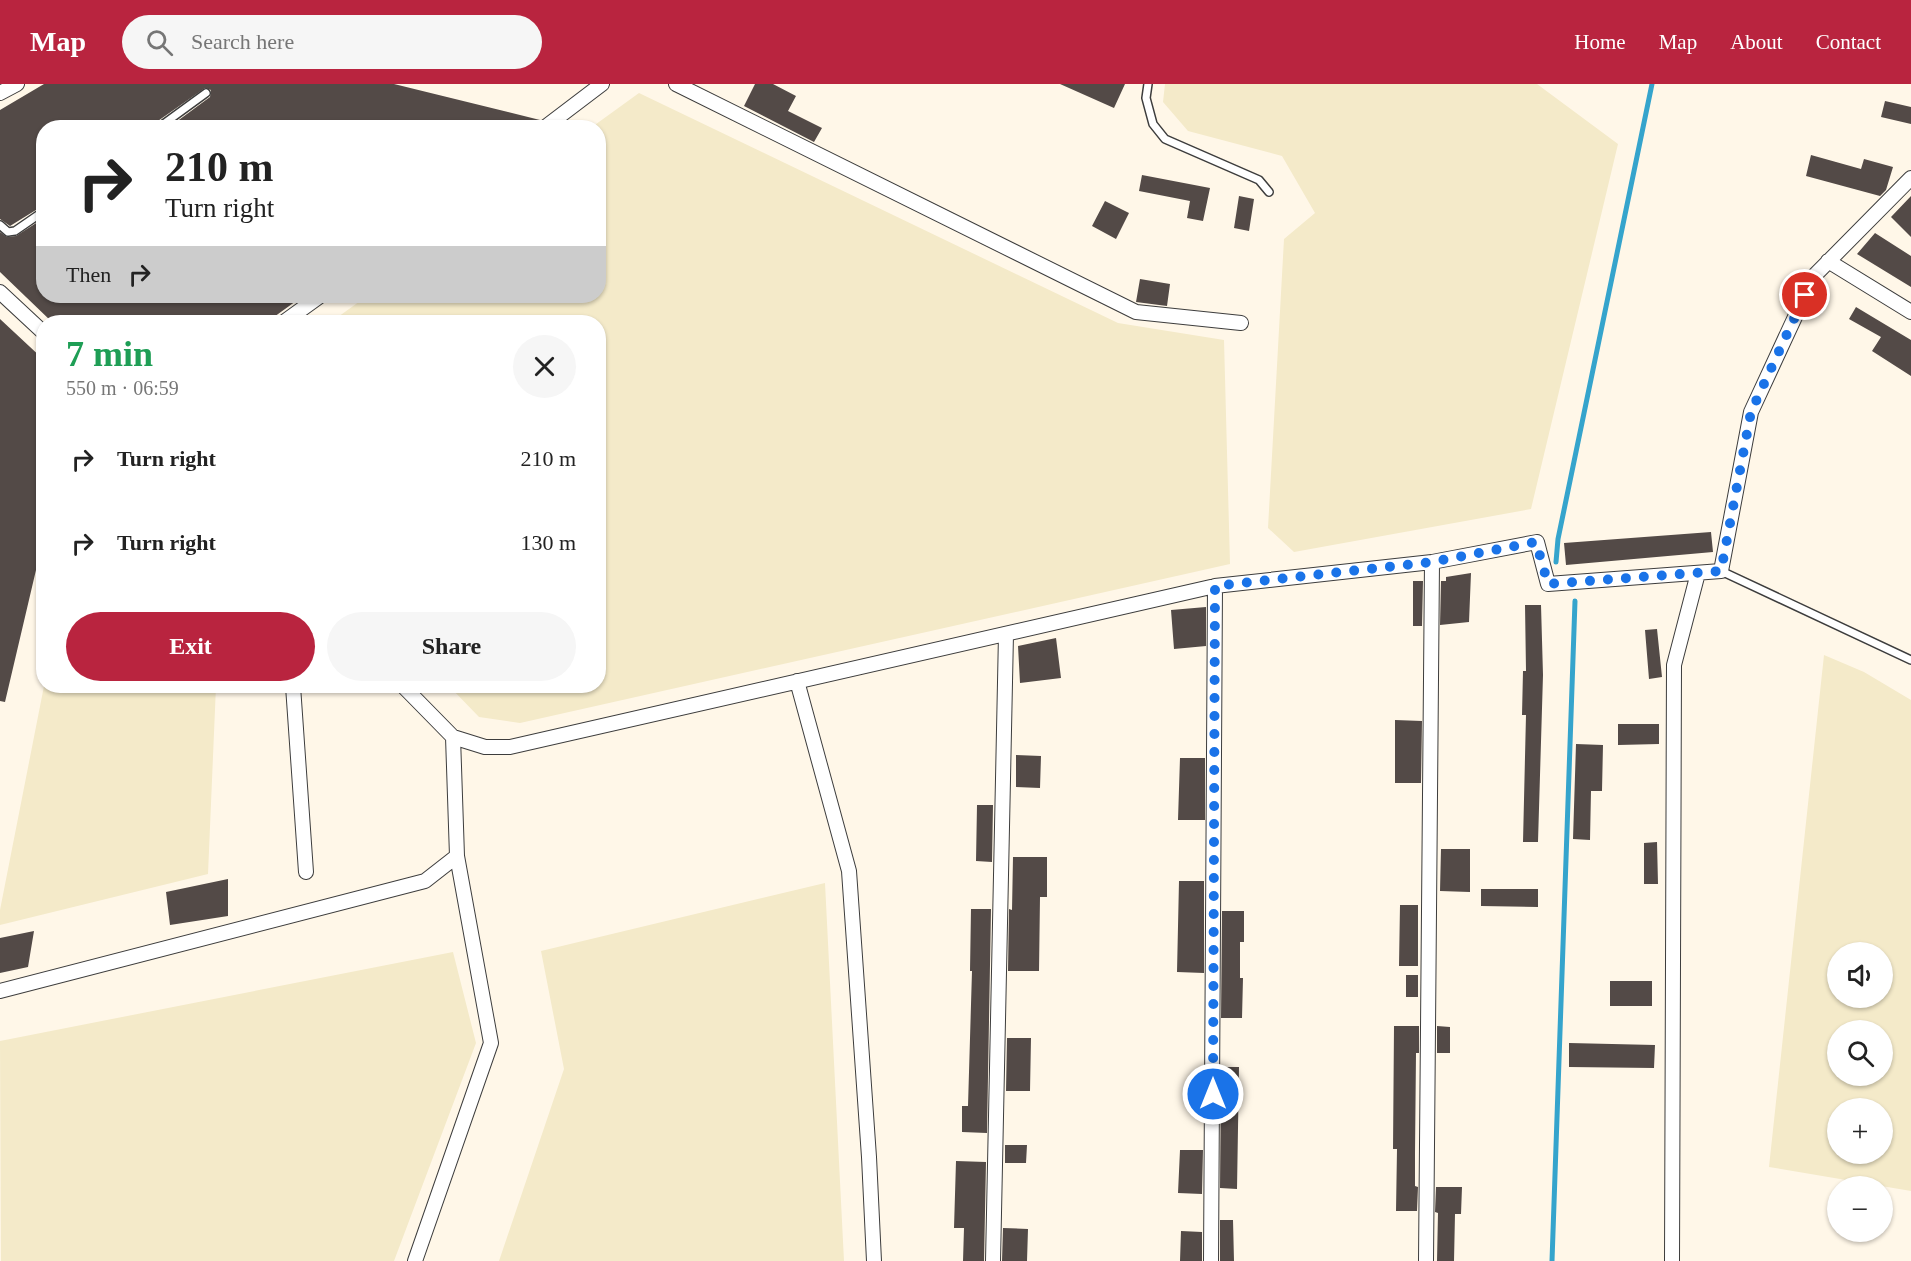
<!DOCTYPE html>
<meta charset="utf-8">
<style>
:root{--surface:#fff;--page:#f6f6f6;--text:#222;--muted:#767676;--accent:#b9243f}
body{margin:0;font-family:Georgia,serif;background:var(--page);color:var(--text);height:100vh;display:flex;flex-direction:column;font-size:22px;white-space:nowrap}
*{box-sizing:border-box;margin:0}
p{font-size:20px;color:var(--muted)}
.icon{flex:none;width:33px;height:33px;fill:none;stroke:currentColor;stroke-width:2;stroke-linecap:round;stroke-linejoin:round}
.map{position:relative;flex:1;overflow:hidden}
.panel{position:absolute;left:36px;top:231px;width:570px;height:378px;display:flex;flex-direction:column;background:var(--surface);border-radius:24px;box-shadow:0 2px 4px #0004}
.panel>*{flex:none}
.banner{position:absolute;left:36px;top:36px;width:570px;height:183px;border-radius:24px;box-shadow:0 2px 4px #0004;background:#fff;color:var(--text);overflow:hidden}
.controls{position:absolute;left:1827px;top:858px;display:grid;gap:12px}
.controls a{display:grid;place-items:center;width:66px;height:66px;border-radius:50%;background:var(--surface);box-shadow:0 2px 4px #0004;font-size:30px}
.pin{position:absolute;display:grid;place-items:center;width:51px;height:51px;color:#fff;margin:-26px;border:3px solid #fff;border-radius:50%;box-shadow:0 2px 6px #0007}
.me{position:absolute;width:66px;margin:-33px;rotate:0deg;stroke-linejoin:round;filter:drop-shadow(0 0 4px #0008)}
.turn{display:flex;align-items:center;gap:21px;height:126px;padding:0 30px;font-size:27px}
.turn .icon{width:78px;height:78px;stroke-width:2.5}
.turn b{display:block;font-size:42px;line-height:51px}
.then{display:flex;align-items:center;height:57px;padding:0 30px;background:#0003;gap:12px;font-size:22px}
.round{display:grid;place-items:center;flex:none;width:63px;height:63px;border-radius:32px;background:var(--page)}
.headline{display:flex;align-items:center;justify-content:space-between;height:102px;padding:0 30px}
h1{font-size:36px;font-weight:700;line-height:45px;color:#1e9e55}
.action{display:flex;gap:12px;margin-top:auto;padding:12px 30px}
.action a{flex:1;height:69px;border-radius:36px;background:var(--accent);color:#fff;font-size:24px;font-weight:700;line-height:69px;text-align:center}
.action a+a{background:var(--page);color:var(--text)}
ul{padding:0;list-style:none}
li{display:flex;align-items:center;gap:18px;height:84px;padding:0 30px}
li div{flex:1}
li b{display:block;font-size:22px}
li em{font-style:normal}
header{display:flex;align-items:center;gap:36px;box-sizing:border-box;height:84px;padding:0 30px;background:var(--accent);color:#fff}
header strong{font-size:28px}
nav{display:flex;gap:33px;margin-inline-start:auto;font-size:21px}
.search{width:420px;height:54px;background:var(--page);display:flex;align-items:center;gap:15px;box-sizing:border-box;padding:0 21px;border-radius:33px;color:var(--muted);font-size:22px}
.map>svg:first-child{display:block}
.farmland{fill:#f4eac9;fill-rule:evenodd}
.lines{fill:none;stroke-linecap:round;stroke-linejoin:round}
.stream{stroke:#35a4cc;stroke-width:5}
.building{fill:#534a47}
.lane-casing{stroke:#3d3d3d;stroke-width:10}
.street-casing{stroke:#3d3d3d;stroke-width:16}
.lane{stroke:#fff;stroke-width:7}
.street{stroke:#fff;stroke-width:14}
.route{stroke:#1a73e8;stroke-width:10;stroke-dasharray:0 18}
</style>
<header>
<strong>Map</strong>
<div class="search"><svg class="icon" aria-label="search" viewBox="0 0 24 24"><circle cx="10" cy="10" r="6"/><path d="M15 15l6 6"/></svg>Search here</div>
<nav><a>Home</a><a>Map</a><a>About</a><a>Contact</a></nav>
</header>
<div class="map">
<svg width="1911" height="1177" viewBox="0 0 1911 1177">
<rect width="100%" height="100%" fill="#fff7e8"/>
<path class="farmland" d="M 1165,0 L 1537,0 L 1618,60 L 1531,425 L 1294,468 L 1268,444 L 1284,155 L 1315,129 L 1282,72 L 1188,47 L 1163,18 Z
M 639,9 L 1118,239 L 1224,256 L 1230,480 L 520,639 L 479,633 L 449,602 L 598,602 L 598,238 L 331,238 L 367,212 L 598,212 L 598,44 L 592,43 Z
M 1824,571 L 1864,588 L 1911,616 L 1911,1107 L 1769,1083 ZM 1838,868 L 1882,868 L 1882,914 L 1838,914 ZM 1838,946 L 1882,946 L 1882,992 L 1838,992 ZM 1838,1024 L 1882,1024 L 1882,1070 L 1838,1070 Z
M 44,602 L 216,602 L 208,790 L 0,841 L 0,826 Z
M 825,799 L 844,1177 L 499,1177 L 564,985 L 541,867 Z
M 453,868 L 476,959 L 394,1177 L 1,1177 L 0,957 Z"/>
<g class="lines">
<path class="stream" d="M 1556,478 L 1558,455 L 1652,0
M 1552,1177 L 1575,517"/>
</g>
<path class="building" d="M 44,0 L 394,0 L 540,36 L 535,44 L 168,44 L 210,13 L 211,6 L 205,4 L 155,39 L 153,44 L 44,44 L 44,121 L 10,142 L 0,135 L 0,26 Z
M 755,0 L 773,0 L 796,12 L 788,27 L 822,44 L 814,58 L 744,22 Z
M 1060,0 L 1125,0 L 1114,24 Z
M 1885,17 L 1911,23 L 1911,40 L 1881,33 Z
M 1811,71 L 1861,85 L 1864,75 L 1893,83 L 1886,106 L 1880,112 L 1806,92 Z
M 1142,91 L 1210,104 L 1203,137 L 1187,134 L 1190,117 L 1139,107 Z
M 1239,112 L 1254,115 L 1249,147 L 1234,144 Z
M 1911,112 L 1911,153 L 1891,133 Z
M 1105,117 L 1129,129 L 1116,155 L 1092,142 Z
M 44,134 L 44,212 L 303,212 L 267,238 L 52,238 L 0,188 L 0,148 L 7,153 L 16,152 Z
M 1875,149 L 1911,172 L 1911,203 L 1857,170 Z
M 1140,195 L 1170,200 L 1167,222 L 1136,218 Z
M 1856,223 L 1911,256 L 1911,292 L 1872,267 L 1881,253 L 1849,235 Z
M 0,235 L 44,276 L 44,452 L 5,618 L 0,617 Z
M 1711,448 L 1713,468 L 1566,481 L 1564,459 Z
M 1471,489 L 1469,538 L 1440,541 L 1441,497 L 1446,497 L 1446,493 Z
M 1413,497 L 1423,497 L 1422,542 L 1413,542 Z
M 1525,521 L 1541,521 L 1543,591 L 1538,758 L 1523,758 L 1526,631 L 1522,631 L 1523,587 L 1526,587 Z
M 1206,523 L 1206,562 L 1174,565 L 1171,526 Z
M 1657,545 L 1662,593 L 1649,595 L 1645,546 Z
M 1056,554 L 1061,594 L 1020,599 L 1018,562 Z
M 1395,636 L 1422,637 L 1421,699 L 1395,699 Z
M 1618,640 L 1659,640 L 1659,660 L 1618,661 Z
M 1576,660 L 1603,661 L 1602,707 L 1591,707 L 1590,756 L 1573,755 Z
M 1016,671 L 1041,672 L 1040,704 L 1016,703 Z
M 1180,674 L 1205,674 L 1205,736 L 1178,736 Z
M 977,721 L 993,721 L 992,778 L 976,777 Z
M 1657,758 L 1658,800 L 1644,800 L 1644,759 Z
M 1441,765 L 1470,765 L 1470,808 L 1440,807 Z
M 1013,773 L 1047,773 L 1047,813 L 1040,813 L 1039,887 L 1008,887 L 1009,825 L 1012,826 Z
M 228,795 L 228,832 L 170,841 L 166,808 Z
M 1179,797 L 1204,797 L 1204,889 L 1177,888 Z
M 1481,805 L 1538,805 L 1538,823 L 1481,822 Z
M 1400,821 L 1418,821 L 1418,882 L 1399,882 Z
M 971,825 L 991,825 L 987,1049 L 962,1048 L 962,1022 L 968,1022 L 972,887 L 970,887 Z
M 1222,827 L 1244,827 L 1244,858 L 1240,858 L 1240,894 L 1243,894 L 1242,934 L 1221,934 Z
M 34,847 L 28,883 L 0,889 L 0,854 Z
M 1406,891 L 1418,891 L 1418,913 L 1406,913 Z
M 1610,897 L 1652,897 L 1652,922 L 1610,922 Z
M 1394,942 L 1419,942 L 1419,969 L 1416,969 L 1415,1069 L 1415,1102 L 1418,1103 L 1417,1127 L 1396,1127 L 1397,1065 L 1393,1065 Z
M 1437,942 L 1450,943 L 1450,969 L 1437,969 Z
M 1007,954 L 1031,954 L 1030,1007 L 1006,1007 Z
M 1569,959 L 1655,961 L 1654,984 L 1569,983 Z
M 1221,983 L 1239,983 L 1237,1105 L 1220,1104 Z
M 1005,1061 L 1027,1061 L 1026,1079 L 1005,1079 Z
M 1180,1066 L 1203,1066 L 1202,1110 L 1178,1109 Z
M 956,1077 L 986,1078 L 984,1177 L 963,1177 L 964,1144 L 954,1144 Z
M 1436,1103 L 1462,1103 L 1461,1130 L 1455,1130 L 1454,1177 L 1437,1177 L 1438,1129 L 1435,1128 Z
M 1220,1136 L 1233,1136 L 1234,1177 L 1220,1177 Z
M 1003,1144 L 1028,1145 L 1027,1177 L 1002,1177 Z
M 1181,1147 L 1202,1148 L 1202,1177 L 1180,1177 Z"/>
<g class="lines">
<defs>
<path id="lane" d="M 1148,0 L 1146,14 L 1153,40 L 1165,55 L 1259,96 L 1269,108
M 158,44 L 206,9
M 0,141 L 8,148 L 15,147 L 44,127
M 1721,487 L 1911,576"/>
<path id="street" d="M 676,0 L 1136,228 L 1241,239
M 0,9 L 17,0
M 544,44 L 602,0
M 1828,177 L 1911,228
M 0,208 L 44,249
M 284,238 L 320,212
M 797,597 L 849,787 L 869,1073 L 874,1177
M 293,602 L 306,788
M 403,602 L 453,653 L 485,663 L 510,663 L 1215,502 L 1432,478 L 1537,458 L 1548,500 L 1721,487 L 1751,328 L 1814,192 L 1911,94
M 0,907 L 425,797 L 457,772
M 415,1177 L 491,959 L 457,772 L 453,653
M 993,1177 L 1006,550
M 1211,1177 L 1215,502
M 1426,1177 L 1432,478
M 1672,1177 L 1674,581 L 1698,489"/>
</defs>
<use href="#lane" class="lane-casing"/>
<use href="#street" class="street-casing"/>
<use href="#lane" class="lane"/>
<use href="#street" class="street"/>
</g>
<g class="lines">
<path class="route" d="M 1213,1010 L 1215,502 L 1432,478 L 1536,458 L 1548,500 L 1721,487 L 1751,328 L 1805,211"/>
</g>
</svg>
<div class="controls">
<a><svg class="icon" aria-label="sound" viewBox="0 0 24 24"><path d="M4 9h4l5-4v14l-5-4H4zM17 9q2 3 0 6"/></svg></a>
<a><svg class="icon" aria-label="search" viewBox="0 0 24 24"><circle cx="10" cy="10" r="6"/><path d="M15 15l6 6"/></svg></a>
<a>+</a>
<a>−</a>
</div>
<div class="pin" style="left:1805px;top:211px;background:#d93025"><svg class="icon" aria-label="arrive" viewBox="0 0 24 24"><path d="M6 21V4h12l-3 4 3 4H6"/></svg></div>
<svg class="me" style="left:1213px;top:1010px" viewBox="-20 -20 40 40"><circle r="17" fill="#1a73e8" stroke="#fff" stroke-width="3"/><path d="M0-11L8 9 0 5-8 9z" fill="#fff"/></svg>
<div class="banner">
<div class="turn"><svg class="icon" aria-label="right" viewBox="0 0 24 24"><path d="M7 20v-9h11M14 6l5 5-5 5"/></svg><div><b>210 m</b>Turn right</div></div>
<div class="then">Then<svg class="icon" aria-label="right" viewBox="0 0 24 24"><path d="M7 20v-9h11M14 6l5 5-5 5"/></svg></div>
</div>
<section class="panel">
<div class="headline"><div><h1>7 min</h1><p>550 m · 06:59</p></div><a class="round"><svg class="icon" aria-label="close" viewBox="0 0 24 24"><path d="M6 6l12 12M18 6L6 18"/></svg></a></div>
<ul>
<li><svg class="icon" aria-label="right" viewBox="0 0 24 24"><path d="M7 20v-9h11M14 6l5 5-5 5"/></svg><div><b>Turn right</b></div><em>210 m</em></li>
<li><svg class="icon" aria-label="right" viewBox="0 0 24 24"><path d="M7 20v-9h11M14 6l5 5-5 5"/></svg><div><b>Turn right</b></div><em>130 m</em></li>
</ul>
<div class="action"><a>Exit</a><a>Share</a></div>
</section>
</div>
